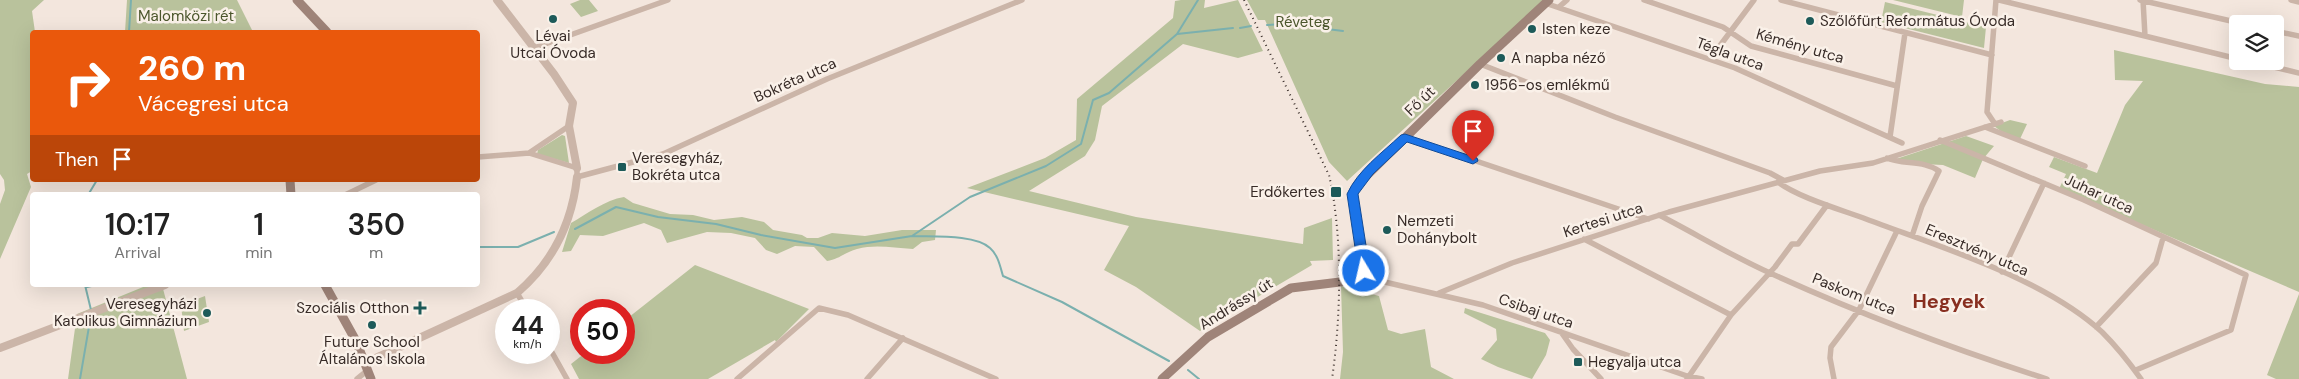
<!DOCTYPE html>
<meta charset="utf-8">
<style>
:root{--surface:#fff;--page:#f6f6f6;--text:#222;--muted:#767676}
body{margin:0;font-family:"DM Sans",sans-serif;background:var(--page);color:var(--text);height:100vh;display:flex;flex-direction:column;font-size:19px;white-space:nowrap}
*{box-sizing:border-box;margin:0}
p{font-size:16px;color:var(--muted)}
.icon{flex:none;width:28px;height:28px;fill:none;stroke:currentColor;stroke-width:2;stroke-linecap:round;stroke-linejoin:round}
.map{position:relative;flex:1;overflow:hidden}
.details{position:absolute;left:30px;top:192px;width:450px;height:95px;display:flex;flex-direction:column;background:var(--surface);border-radius:5px;box-shadow:0 5px 20px #0002}
.details>*{flex:none}
.hud{position:absolute;left:30px;top:30px;width:450px;height:152px;border-radius:5px;box-shadow:0 5px 20px #0002;background:#ea580c;color:#fff;overflow:hidden}
.fabs{position:absolute;left:2229px;top:15px;display:grid;gap:10px}
.fabs a{display:grid;place-items:center;width:55px;height:55px;border-radius:5px;background:var(--surface);box-shadow:0 5px 20px #0002;font-size:25px}
.speed{position:absolute;left:495px;top:299px;display:flex;gap:10px;font-size:25px;font-weight:700;text-align:center}
.speed>*{display:grid;place-content:center;width:65px;height:65px;border-radius:50%;background:var(--surface);box-shadow:0 5px 20px #0002;line-height:1}
.speed small{font-size:12px;font-weight:400}
.speed .limit{border:8px solid #d22;background:#fff;color:#111}
.pin{position:absolute;display:grid;place-items:center;width:42px;height:42px;color:#fff;margin:-51px -21px;border-radius:50% 50% 50% 0;rotate:-45deg;box-shadow:0 0 5px #0007}
.pin .icon{rotate:45deg}
.me{position:absolute;width:55px;margin:-28px;rotate:351deg;stroke-linejoin:round;filter:drop-shadow(0 0 4px #0008)}
.turn{display:flex;align-items:center;gap:18px;height:105px;padding:0 25px;font-size:22px}
.turn .icon{width:65px;height:65px;stroke-width:2.5}
.turn b{display:block;font-size:35px;line-height:42px}
.then{display:flex;align-items:center;height:48px;padding:0 25px;background:#0003;gap:10px;font-size:19px}
.eta{display:flex;justify-content:space-evenly;align-items:center;height:85px;text-align:center}
.eta b{font-size:30px;font-weight:600;line-height:35px}
.map>svg:first-child{display:block}
.green{fill:#b9c29c}
.lines{fill:none;stroke-linecap:round;stroke-linejoin:round}
.stream{stroke:#7bb0ae;stroke-width:2}
.minor{stroke:#cbb5a8;stroke-width:5.5}
.tertiary{stroke:#cbb5a8;stroke-width:8}
.secondary{stroke:#9f8479;stroke-width:9}
.rail{stroke:#382c28;stroke-width:2;stroke-dasharray:1 4;stroke-linecap:butt}
.route{fill:#1a73e8;stroke:#114b97}
.poi-dot{fill:#1d5a59;stroke:#faf1e9;stroke-width:2}
.labels{text-anchor:middle;dominant-baseline:central;stroke-width:5;stroke-linejoin:round;paint-order:stroke}
.park-label{font-size:15px;fill:#4b562c;stroke:#faf1e9}
.poi-label{font-size:15px;fill:#382c28;stroke:#faf1e9;text-anchor:start}
.street-label{font-size:15px;fill:#382c28;stroke:#faf1e9}
.district-label{font-size:20px;font-weight:bold;fill:#882f20;stroke:#faf1e9}
</style>
<div class="map">
<svg width="2299" height="379" viewBox="0 0 2299 379">
<rect width="100%" height="100%" fill="#f3e6dd"/>
<path class="green" d="M 0,0 L 44,0 L 32,11 L 35,32 L 32,32 L 32,171 L 27,174 L 31,187 L 0,259 L 0,204 L 5,190 L 4,180 L 0,174 Z
M 127,0 L 237,0 L 252,30 L 245,32 L 125,32 Z
M 580,0 L 589,0 L 598,11 L 581,17 L 570,4 Z
M 1181,0 L 1205,0 L 1204,8 L 1238,0 L 1263,51 L 1238,58 L 1183,44 L 1102,106 L 1095,140 L 1085,156 L 1029,191 L 1136,217 L 1303,244 L 1304,228 L 1332,218 L 1333,260 L 1310,261 L 1312,265 L 1200,331 L 1136,287 L 1104,270 L 1129,226 L 967,188 L 1045,158 L 1076,140 L 1077,99 L 1173,18 L 1175,1 Z
M 1247,0 L 1545,0 L 1347,181 L 1329,162 L 1265,20 L 1258,20 Z
M 1893,0 L 1964,0 L 1962,17 Z
M 1885,2 L 1986,27 L 1984,48 L 1881,22 Z
M 2114,50 L 2265,84 L 2299,87 L 2299,292 L 2059,189 L 2066,174 L 2049,167 L 2054,157 L 2097,173 L 2125,105 L 2143,81 L 2115,80 Z
M 2010,120 L 2027,124 L 2020,139 L 2002,132 L 1994,126 Z
M 562,135 L 565,136 L 569,163 L 537,154 L 538,150 Z
M 1966,136 L 1994,146 L 1983,159 L 1975,178 L 1943,165 L 1900,163 L 1896,159 Z
M 624,197 L 633,203 L 670,214 L 693,215 L 714,220 L 742,217 L 764,222 L 773,230 L 802,235 L 807,238 L 818,238 L 832,233 L 865,236 L 902,230 L 936,230 L 935,240 L 922,242 L 913,249 C 893,248 876,244 857,249 C 845,252 840,259 827,261 L 814,247 L 795,246 L 777,254 L 766,250 L 755,238 L 731,233 L 707,232 L 667,243 L 661,230 L 644,223 L 603,236 L 580,235 L 571,251 L 562,252 L 571,223 C 587,214 605,200 624,197 Z
M 695,265 L 809,309 L 776,342 L 775,340 L 708,379 L 579,379 L 571,364 L 585,353 L 624,352 L 624,321 Z
M 148,285 L 162,285 L 187,379 L 68,379 L 77,314 Z
M 1341,286 L 1379,296 L 1388,330 L 1401,334 L 1425,329 L 1431,367 L 1454,379 L 1340,379 L 1343,352 Z
M 2299,294 L 2299,379 L 2276,379 L 2267,375 Z
M 205,296 L 209,322 L 184,331 L 181,305 Z
M 1465,308 L 1545,333 L 1550,340 L 1546,355 L 1532,379 L 1498,367 L 1481,359 L 1497,340 L 1496,329 L 1464,313 Z"/>
<g class="lines">
<path class="stream" d="M 1267,25 L 1287,24 L 1343,31
M 1240,28 L 1251,26
M 129,32 L 131,0
M 1177,34 L 1198,0
M 88,195 L 97,180
M 575,229 L 616,207 L 658,217 L 716,224 L 761,235 L 835,248 L 912,236 L 970,197 L 1046,166 L 1081,144 L 1093,100 L 1109,93 L 1177,34 L 1233,28
M 912,236 C 932,237 975,234 990,248 C 998,255 1000,266 1003,276 L 1062,302 L 1169,361
M 478,247 L 518,247 L 554,232
M 85,285 L 91,310
M 87,287 L 96,285
M 1188,370 L 1199,379
M 80,379 L 91,315"/>
<path class="minor" d="M 1644,0 L 1723,27 L 1751,46 L 1897,86
M 1781,0 L 1992,55
M 1999,0 L 2238,59
M 2140,0 L 2244,24
M 2143,0 L 2145,36
M 2291,0 L 2299,2
M 1545,3 L 1735,68 L 1902,143
M 1559,7 L 1567,0
M 2275,31 L 2299,36
M 534,48 L 668,0
M 1710,59 L 1754,0
M 2249,61 L 2299,73
M 1480,64 L 1615,117 L 1770,173 L 1783,180
M 1995,124 L 1987,112 L 1996,0
M 1985,127 L 2085,166
M 1405,137 L 1648,219
M 1890,137 L 1905,33
M 1940,140 L 2084,200 L 2246,275 L 2231,330 L 2136,370
M 529,153 L 569,126
M 478,157 L 529,153 L 577,168 L 577,177 L 663,154 L 827,79 L 1022,0
M 1887,158 C 1903,165 1924,160 1939,171 L 1922,206 L 1912,236
M 1778,182 C 1797,197 1842,210 1866,219 C 1940,247 2043,278 2102,332 C 2117,347 2129,362 2141,379
M 345,195 L 376,180
M 1659,215 C 1696,234 1732,256 1770,273 C 1860,314 1953,349 2047,379
M 1584,239 L 1731,315
M 2002,272 L 2044,183
M 1359,276 L 1483,305 L 1687,376 L 1702,379
M 517,293 L 527,310
M 1439,293 L 1512,263 L 1669,212 L 1820,171 L 1873,163 L 2001,122
M 2096,327 L 2156,263 L 2163,238
M 1561,332 L 1573,349 L 1601,379
M 549,347 L 567,379
M 357,379 L 368,370
M 737,379 L 819,308 L 848,315 L 996,379
M 867,379 L 903,338
M 1687,379 L 1731,315 L 1775,267 L 1792,244 L 1798,244 L 1827,205
M 1834,379 L 1830,358 L 1831,347 L 1859,310 L 1897,231"/>
<path class="tertiary" d="M 497,0 L 554,74 L 573,103 L 569,126 L 577,168
M 0,348 L 165,285
M 365,363 L 517,293 C 552,263 572,223 577,177"/>
<path class="secondary" d="M 297,0 L 327,32
M 290,180 L 291,195
M 325,285 L 356,341 L 371,379
M 1162,379 L 1208,337 L 1291,288 L 1348,281 L 1361,275 L 1364,269 L 1353,195 L 1357,185 L 1480,64 L 1549,0"/>
<path class="rail" d="M 1244,0 L 1329,175 C 1343,236 1341,317 1332,379"/>
</g>
<path class="route" d="M 1405,134 L 1477,158 L 1478,161 L 1473,164 L 1407,142 L 1373,174 L 1358,194 L 1370,271 L 1364,275 L 1359,274 L 1347,194 C 1358,170 1382,153 1401,135 Z"/>
<g class="poi-dot">
<circle cx="553" cy="19" r="5"/>
<circle cx="1810" cy="21" r="5"/>
<circle cx="1532" cy="29" r="5"/>
<circle cx="1501" cy="58" r="5"/>
<circle cx="1475" cy="85" r="5"/>
<rect x="617" y="162" width="10" height="10" rx="2.5"/>
<rect x="1330" y="186" width="12" height="12" rx="2.5"/>
<circle cx="1387" cy="230" r="5"/>
<path d="M417.5 300.5h5v5h5v5h-5v5h-5v-5h-5v-5h5z"/>
<circle cx="207" cy="313" r="5"/>
<circle cx="372" cy="325" r="5"/>
<rect x="1573" y="357" width="10" height="10" rx="2.5"/>
</g>
<g class="labels">
<g class="park-label">
<text x="186" y="16">Malomközi rét</text>
<text x="1303" y="22">Réveteg</text>
</g>
<g class="poi-label">
<text x="1820" y="21">Szőlőfürt Református Óvoda</text>
<text x="1542" y="29">Isten keze</text>
<text x="553" y="36" text-anchor="middle">Lévai<tspan x="553" dy="17">Utcai Óvoda</tspan></text>
<text x="1511" y="58">A napba néző</text>
<text x="1485" y="85">1956-os emlékmű</text>
<text x="632" y="158">Veresegyház,<tspan x="632" dy="17">Bokréta utca</tspan></text>
<text x="1325" y="192" text-anchor="end">Erdőkertes</text>
<text x="1397" y="221">Nemzeti<tspan x="1397" dy="17">Dohánybolt</tspan></text>
<text x="197" y="304" text-anchor="end">Veresegyházi<tspan x="197" dy="17">Katolikus Gimnázium</tspan></text>
<text x="409" y="308" text-anchor="end">Szociális Otthon</text>
<text x="372" y="342" text-anchor="middle">Future School<tspan x="372" dy="17">Általános Iskola</tspan></text>
<text x="1588" y="362">Hegyalja utca</text>
</g>
<g class="street-label">
<text transform="translate(1800 46) rotate(16)">Kémény utca</text>
<text transform="translate(1730 54) rotate(20)">Tégla utca</text>
<text transform="translate(795 80) rotate(-24)">Bokréta utca</text>
<text transform="translate(1420 101) rotate(-44)">Fő út</text>
<text transform="translate(2099 194) rotate(25)">Juhar utca</text>
<text transform="translate(1603 220) rotate(-18)">Kertesi utca</text>
<text transform="translate(1977 250) rotate(23)">Eresztvény utca</text>
<text transform="translate(1854 294) rotate(22)">Paskom utca</text>
<text transform="translate(1236 304) rotate(-32)">Andrássy út</text>
<text transform="translate(1536 311) rotate(19)">Csibaj utca</text>
</g>
<g class="district-label">
<text x="1949" y="301">Hegyek</text>
</g>
</g>
</svg>
<div class="fabs">
<a><svg class="icon" aria-label="layers" viewBox="0 0 24 24"><path d="M12 4l9 5-9 5-9-5zM3 14l9 5 9-5"/></svg></a>
</div>
<div class="speed"><div>44<small>km/h</small></div><div class="limit">50</div></div>
<div class="pin" style="left:1473px;top:161px;background:#d93025"><svg class="icon" aria-label="arrive" viewBox="0 0 24 24"><path d="M6 21V4h12l-3 4 3 4H6"/></svg></div>
<svg class="me" style="left:1364px;top:271px" viewBox="-20 -20 40 40"><circle r="17" fill="#1a73e8" stroke="#fff" stroke-width="3"/><path d="M0-11L8 9 0 5-8 9z" fill="#fff"/></svg>
<div class="hud">
<div class="turn"><svg class="icon" aria-label="right" viewBox="0 0 24 24"><path d="M7 20v-9h11M14 6l5 5-5 5"/></svg><div><b>260 m</b>Vácegresi utca</div></div>
<div class="then">Then<svg class="icon" aria-label="arrive" viewBox="0 0 24 24"><path d="M6 21V4h12l-3 4 3 4H6"/></svg></div>
</div>
<section class="details">
<div class="eta">
<div><b>10:17</b><p>Arrival</p></div>
<div><b>1</b><p>min</p></div>
<div><b>350</b><p>m</p></div>
</div>
</section>
</div>
